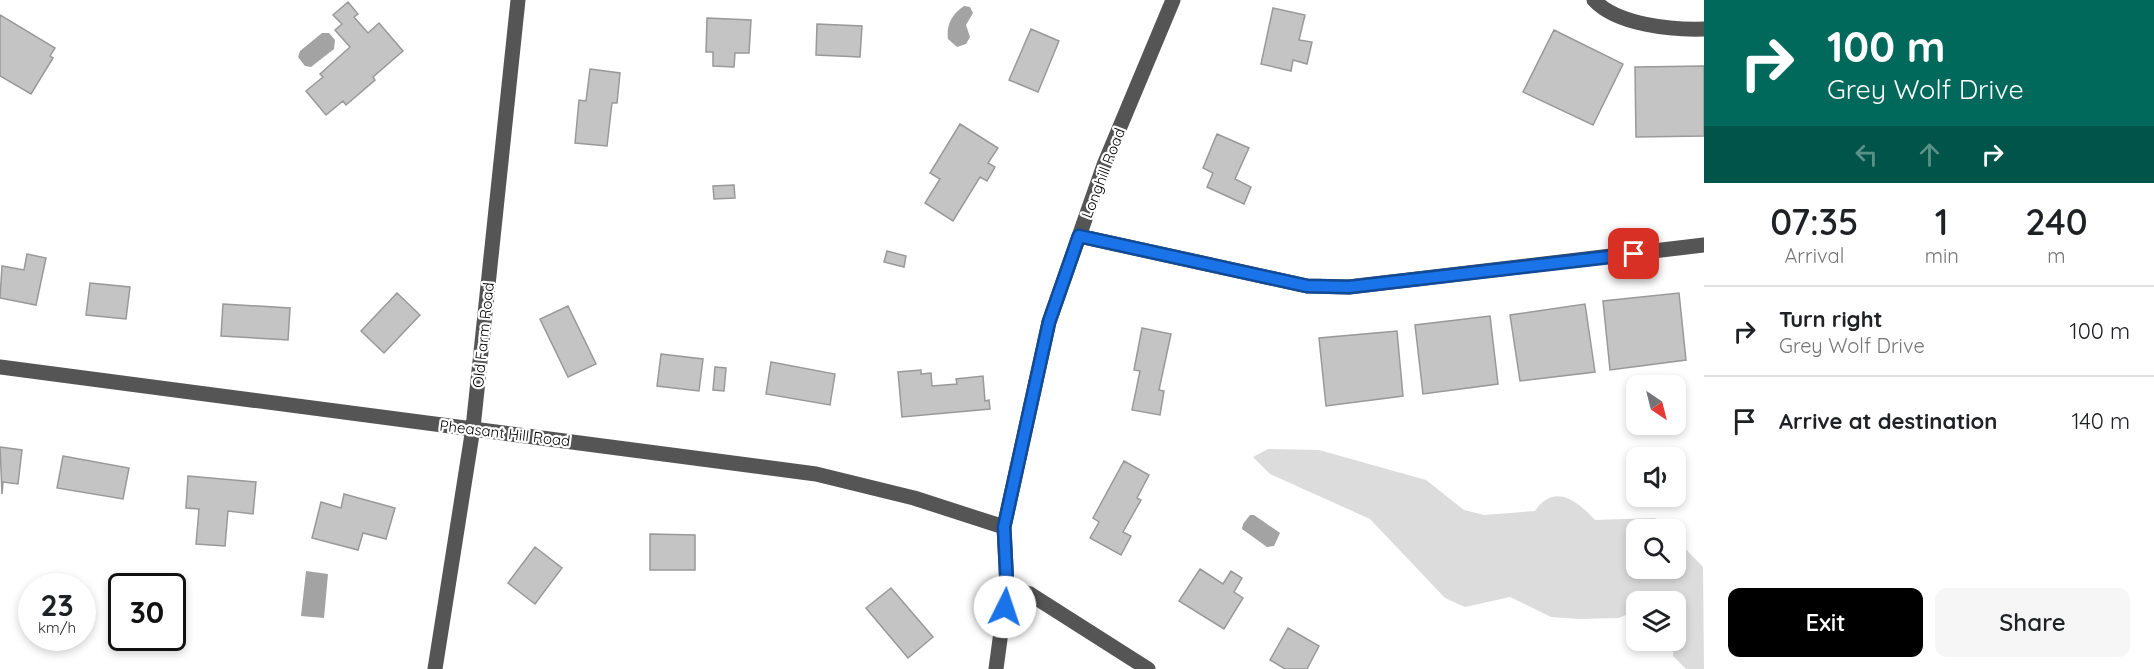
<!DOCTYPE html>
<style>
:root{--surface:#fff;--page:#f6f6f6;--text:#202124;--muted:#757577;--line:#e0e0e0;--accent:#000}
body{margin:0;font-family:Quicksand,sans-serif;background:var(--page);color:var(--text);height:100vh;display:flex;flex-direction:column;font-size:22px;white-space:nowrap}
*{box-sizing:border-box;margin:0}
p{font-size:20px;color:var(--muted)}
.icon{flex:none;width:33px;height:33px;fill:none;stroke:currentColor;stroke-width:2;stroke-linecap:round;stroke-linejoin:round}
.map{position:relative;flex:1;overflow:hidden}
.details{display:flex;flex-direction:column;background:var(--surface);width:450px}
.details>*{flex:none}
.hud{background:#00695c;color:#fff;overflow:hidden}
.needle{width:39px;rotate:145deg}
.controls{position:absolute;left:1626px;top:375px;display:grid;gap:12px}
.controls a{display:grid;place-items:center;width:60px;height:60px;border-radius:12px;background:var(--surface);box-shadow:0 3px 9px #0003;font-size:30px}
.speed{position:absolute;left:18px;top:573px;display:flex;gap:12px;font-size:30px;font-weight:700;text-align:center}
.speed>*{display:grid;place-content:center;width:78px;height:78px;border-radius:50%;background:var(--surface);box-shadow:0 3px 9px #0003;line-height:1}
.speed small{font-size:15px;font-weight:400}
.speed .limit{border:3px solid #111;border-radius:9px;background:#fff;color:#111}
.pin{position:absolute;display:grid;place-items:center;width:51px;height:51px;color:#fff;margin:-26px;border-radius:12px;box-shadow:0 3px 9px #0006}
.me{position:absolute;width:66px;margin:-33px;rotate:4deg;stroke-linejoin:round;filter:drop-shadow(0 0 4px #0008)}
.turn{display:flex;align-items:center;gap:21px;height:126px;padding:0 24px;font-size:27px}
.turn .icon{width:78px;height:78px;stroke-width:2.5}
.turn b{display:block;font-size:42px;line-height:51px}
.lanes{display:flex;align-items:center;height:57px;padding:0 24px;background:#0003;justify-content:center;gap:30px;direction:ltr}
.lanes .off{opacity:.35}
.eta{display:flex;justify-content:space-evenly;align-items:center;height:102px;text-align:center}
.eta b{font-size:36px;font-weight:600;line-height:42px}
.primary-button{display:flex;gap:12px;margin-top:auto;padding:12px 24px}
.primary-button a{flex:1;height:69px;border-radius:12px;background:var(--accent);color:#fff;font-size:24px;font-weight:600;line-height:69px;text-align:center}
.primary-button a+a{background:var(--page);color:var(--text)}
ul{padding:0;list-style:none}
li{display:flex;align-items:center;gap:18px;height:90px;padding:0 24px;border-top:2px solid var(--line)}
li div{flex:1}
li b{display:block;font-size:22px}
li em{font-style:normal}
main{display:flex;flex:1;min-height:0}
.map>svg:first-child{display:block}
.green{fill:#dcdcdc}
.water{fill:#a3a3a3}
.building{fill:#c4c4c4;stroke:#999;stroke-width:1.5}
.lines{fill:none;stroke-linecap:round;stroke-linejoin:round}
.minor{stroke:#555;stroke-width:15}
.route-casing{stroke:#114b97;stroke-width:15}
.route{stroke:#1a73e8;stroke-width:10}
.labels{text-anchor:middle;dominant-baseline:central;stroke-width:4.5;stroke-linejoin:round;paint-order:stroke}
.street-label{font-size:15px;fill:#000;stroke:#fff}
</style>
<main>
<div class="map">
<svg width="1704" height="669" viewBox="0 0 1704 669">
<rect width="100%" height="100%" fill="#fff"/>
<path class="green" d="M 1268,449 L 1319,450 L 1426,480 L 1464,510 L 1484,515 L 1535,511 C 1555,482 1578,502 1595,520 L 1655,518 L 1666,529 L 1636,530 L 1636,568 L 1676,568 L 1676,539 L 1703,567 L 1704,669 L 1686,669 L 1673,656 L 1676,602 L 1636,602 L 1636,610 L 1619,618 L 1579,619 L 1551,617 L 1510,597 L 1465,607 L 1445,598 L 1370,519 L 1270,474 L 1253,457 Z"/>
<path class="water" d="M 964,6 L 970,7 L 973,13 L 966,25 L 970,37 L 966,44 L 957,47 L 948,39 C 946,25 952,14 964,6 Z
M 322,33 L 329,33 L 335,40 L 334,49 L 311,67 L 305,66 L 298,57 L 300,51 Z
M 1250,515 L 1254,515 L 1280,533 L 1274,546 L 1267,547 L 1242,529 L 1243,524 Z
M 306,571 L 328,574 L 324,618 L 301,616 Z"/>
<path class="building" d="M 348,2 L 358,14 L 354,17 L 368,33 L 379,23 L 403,51 L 373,77 L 375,80 L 346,105 L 343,101 L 326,115 L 306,91 L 323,77 L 320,74 L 350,47 L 335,30 L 342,24 L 333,15 Z
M 1273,8 L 1305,15 L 1299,40 L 1312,42 L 1307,64 L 1293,60 L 1291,71 L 1261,64 Z
M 0,15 L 55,48 L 50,56 L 53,58 L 31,94 L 0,76 Z
M 707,18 L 751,20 L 749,53 L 735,53 L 734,67 L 713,66 L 713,52 L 706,52 Z
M 817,24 L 862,26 L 860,57 L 816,55 Z
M 1031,29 L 1059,41 L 1038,92 L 1009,80 Z
M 1554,30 L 1623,64 L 1593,125 L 1523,92 Z
M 1704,66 L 1704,136 L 1636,137 L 1635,67 Z
M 590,69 L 620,73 L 617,103 L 612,103 L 607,146 L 575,143 L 579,100 L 586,101 Z
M 960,124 L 998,148 L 988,163 L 995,167 L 987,181 L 980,177 L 953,221 L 925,203 L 940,179 L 930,173 Z
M 1217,134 L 1249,148 L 1235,179 L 1251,187 L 1244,204 L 1207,187 L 1213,173 L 1203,168 Z
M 734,185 L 735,198 L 714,199 L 713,186 Z
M 887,251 L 906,256 L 904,267 L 884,262 Z
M 27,254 L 46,258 L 36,305 L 0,298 L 2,266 L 24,270 Z
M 90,283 L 130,287 L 126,319 L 86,315 Z
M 397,293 L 420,315 L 384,353 L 361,331 Z
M 1679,293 L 1686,360 L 1610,370 L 1603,301 Z
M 223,304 L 290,308 L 288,340 L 221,336 Z
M 1585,304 L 1595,372 L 1520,381 L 1510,315 Z
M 568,306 L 596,364 L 568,377 L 540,319 Z
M 1490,316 L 1498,384 L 1423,394 L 1415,325 Z
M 1142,328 L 1171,334 L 1159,390 L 1164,391 L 1160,415 L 1132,410 L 1140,371 L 1134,370 Z
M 1397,331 L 1403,396 L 1326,406 L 1319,338 Z
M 661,354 L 703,359 L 699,391 L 657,386 Z
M 771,362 L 835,374 L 830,405 L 766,394 Z
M 715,367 L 726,368 L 724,391 L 713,390 Z
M 921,370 L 921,374 L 931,373 L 932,386 L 957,384 L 956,379 L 983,376 L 985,401 L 989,400 L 990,409 L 902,417 L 898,372 Z
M 0,447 L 22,450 L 18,484 L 3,482 L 2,494 Z
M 63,456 L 129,468 L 123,499 L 57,488 Z
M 1124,461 L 1149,475 L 1137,498 L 1141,500 L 1123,532 L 1131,536 L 1121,555 L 1090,538 L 1099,522 L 1093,518 Z
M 188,476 L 256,482 L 253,514 L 228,511 L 225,546 L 196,544 L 199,509 L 186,508 Z
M 344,494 L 395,508 L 386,539 L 363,533 L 358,550 L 312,538 L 321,502 L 341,508 Z
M 650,534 L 695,535 L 695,570 L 650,570 Z
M 535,547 L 562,568 L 535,604 L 508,583 Z
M 1200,569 L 1223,584 L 1231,571 L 1242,578 L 1234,592 L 1243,598 L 1224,629 L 1179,601 Z
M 891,588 L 933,637 L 908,658 L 866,608 Z
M 1288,628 L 1319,646 L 1307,669 L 1285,669 L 1270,660 Z"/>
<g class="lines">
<path class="minor" d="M 1594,0 C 1617,25 1672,30 1704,29
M 1079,236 L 1307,286 L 1349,287 L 1704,245
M 0,367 L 816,474 L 914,498 L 1004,527
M 1007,587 L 1030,594 L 1148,669
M 435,669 L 473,428 L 518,0
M 996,669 L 1007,587 L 1004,527 L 1049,322 L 1104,165 L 1173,0"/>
</g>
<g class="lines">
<defs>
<path id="route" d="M 1005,607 L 1007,587 L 1004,527 L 1049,322 L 1079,236 L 1307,286 L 1349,287 L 1634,254"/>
</defs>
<use href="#route" class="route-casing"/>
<use href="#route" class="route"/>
</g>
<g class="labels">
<g class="street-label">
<text transform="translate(1103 173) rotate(-69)">Longhill Road</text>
<text transform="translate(483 335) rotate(-84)">Old Farm Road</text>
<text transform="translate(505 433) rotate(7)">Pheasant Hill Road</text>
</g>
</g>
</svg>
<div class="controls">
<a><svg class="needle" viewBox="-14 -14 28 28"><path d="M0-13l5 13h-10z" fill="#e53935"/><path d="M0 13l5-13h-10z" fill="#757577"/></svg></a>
<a><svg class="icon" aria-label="sound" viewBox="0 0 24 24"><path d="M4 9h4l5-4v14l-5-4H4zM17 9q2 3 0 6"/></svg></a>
<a><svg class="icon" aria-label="search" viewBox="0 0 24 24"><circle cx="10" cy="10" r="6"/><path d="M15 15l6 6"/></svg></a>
<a><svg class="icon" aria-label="layers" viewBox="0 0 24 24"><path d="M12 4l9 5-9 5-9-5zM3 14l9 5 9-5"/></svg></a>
</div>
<div class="speed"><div>23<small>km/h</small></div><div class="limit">30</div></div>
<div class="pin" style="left:1634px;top:254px;background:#d93025"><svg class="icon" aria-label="arrive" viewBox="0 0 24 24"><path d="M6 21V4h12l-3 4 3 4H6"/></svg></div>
<svg class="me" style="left:1005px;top:607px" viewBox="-20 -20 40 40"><circle r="19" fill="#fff"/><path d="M0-13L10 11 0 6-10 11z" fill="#1a73e8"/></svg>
</div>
<section class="details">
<div class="hud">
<div class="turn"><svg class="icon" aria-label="right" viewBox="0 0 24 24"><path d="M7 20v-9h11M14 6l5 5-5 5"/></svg><div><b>100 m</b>Grey Wolf Drive</div></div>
<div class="lanes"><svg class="icon off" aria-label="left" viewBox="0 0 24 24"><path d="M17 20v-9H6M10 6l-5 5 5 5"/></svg><svg class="icon off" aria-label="ahead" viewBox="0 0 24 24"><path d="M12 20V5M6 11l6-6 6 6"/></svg><svg class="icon" aria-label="right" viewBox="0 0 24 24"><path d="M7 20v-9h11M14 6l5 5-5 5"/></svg></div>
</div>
<div class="eta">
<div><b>07:35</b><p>Arrival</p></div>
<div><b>1</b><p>min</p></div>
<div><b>240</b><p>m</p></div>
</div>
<ul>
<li><svg class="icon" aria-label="right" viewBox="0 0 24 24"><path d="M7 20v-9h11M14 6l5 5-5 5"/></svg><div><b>Turn right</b><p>Grey Wolf Drive</p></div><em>100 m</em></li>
<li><svg class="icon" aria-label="arrive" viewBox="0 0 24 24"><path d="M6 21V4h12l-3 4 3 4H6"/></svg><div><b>Arrive at destination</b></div><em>140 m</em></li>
</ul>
<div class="primary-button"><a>Exit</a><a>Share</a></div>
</section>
</main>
